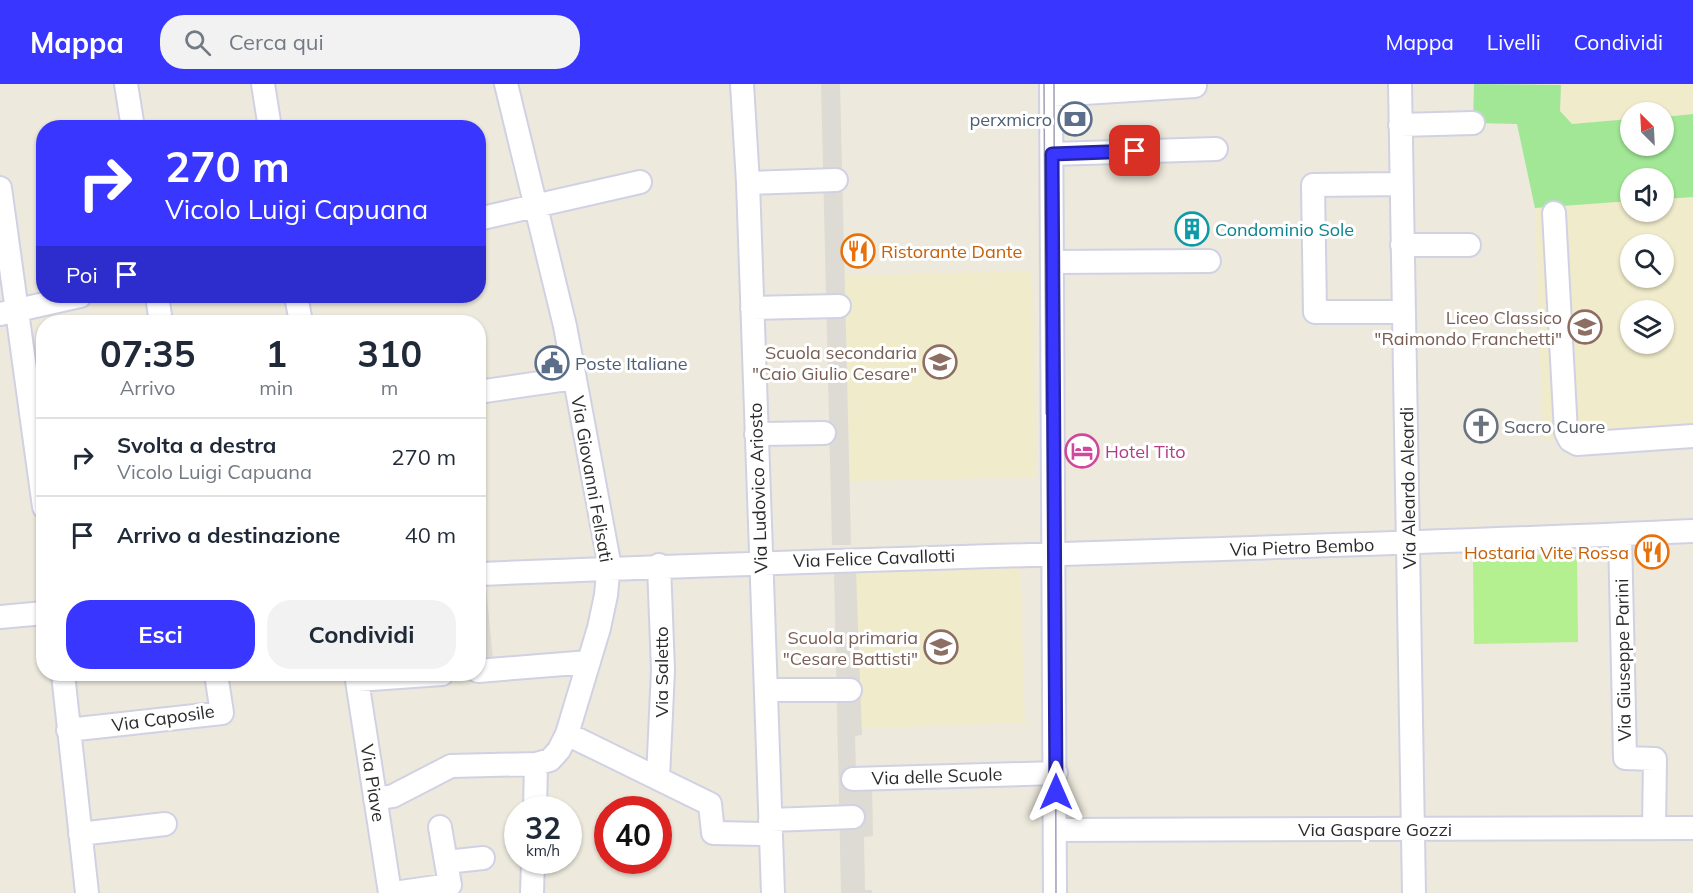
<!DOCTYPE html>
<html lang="it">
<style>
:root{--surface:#fff;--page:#f2f2f3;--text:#1f2937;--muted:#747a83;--line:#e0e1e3;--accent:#3937ff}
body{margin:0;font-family:Mulish,sans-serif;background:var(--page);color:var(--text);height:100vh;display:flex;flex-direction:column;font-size:22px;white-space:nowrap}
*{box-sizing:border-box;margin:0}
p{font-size:20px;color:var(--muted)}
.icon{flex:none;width:33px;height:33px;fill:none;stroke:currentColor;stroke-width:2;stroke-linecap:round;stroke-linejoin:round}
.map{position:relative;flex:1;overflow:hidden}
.side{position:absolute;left:36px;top:231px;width:450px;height:366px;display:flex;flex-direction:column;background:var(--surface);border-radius:24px;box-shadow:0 2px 4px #0004}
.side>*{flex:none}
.hud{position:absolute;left:36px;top:36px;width:450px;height:183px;border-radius:24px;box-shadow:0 2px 4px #0004;background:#3937ff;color:#fff;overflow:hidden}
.needle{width:39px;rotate:336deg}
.tools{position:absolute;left:1620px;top:18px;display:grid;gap:12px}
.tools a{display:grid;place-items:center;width:54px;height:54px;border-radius:50%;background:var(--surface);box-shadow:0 2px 4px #0004;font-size:30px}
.speed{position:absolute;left:504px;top:712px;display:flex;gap:12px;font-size:30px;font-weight:700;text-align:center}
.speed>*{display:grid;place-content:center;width:78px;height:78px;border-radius:50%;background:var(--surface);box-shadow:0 2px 4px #0004;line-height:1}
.speed small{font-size:15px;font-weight:400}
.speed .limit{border:9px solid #d22;background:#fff;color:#111}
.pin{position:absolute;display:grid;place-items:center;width:51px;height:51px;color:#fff;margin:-26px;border-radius:12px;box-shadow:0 3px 9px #0006}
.me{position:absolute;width:66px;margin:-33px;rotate:0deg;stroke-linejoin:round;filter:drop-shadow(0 0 4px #0008)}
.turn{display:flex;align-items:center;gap:21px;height:126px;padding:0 30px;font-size:27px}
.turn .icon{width:78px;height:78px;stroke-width:2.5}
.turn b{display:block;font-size:42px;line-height:51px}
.then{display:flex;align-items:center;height:57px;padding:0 30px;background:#0003;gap:12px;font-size:22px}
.eta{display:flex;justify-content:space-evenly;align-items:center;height:102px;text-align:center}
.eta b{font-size:36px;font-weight:700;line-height:42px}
.action{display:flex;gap:12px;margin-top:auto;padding:12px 30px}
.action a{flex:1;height:69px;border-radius:24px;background:var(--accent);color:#fff;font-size:24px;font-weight:700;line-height:69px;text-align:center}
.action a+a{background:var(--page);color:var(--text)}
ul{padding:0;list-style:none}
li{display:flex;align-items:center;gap:18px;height:78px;padding:0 30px;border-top:2px solid var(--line)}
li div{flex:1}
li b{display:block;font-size:22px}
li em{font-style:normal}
header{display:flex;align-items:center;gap:36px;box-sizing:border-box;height:84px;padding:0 30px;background:var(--accent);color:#fff}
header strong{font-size:28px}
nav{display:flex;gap:33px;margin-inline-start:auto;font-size:21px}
.search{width:420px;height:54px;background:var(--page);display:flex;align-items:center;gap:15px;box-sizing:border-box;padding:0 21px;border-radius:24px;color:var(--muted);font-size:22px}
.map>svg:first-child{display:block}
.education{fill:#f0ebca;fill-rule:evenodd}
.green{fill:#a1e795}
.pitch{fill:#b4ef90}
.plaza{fill:#dddbd3}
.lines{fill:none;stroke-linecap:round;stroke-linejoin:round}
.minor-casing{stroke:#d1d1e4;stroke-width:26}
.minor{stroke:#fff;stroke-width:22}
.tram{stroke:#9f9eb6;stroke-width:1.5}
.route-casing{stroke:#2524a6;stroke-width:15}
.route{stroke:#3937ff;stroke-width:10}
.labels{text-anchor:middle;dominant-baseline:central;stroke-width:6;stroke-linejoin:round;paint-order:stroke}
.service-label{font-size:18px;fill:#4e5e75;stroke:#fff;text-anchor:end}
.culture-label{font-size:18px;fill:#0d838f;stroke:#fff;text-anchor:start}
.food-label{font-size:18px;fill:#c56008;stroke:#fff;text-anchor:start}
.education-label{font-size:18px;fill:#785e54;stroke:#fff;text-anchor:end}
.worship-label{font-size:18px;fill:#5b616d;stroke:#fff;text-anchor:start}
.hotel-label{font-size:18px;fill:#b23c85;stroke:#fff;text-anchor:start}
.street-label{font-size:18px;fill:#2b2b2b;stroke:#fff}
</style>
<header>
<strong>Mappa</strong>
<div class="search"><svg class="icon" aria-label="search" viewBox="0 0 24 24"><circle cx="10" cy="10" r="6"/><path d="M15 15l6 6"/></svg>Cerca qui</div>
<nav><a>Mappa</a><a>Livelli</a><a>Condividi</a></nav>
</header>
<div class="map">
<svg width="1693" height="809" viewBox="0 0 1693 809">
<rect width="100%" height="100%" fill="#ede9dc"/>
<path class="education" d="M 1545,0 L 1693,0 L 1693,30 L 1664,33 L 1664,28 L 1630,28 L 1630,35 L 1573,40 L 1560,27 L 1561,1 Z
M 1693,113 L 1693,343 L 1543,356 L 1535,124 L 1630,117 L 1630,128 L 1664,128 L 1664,115 ZM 1630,160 L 1664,160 L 1664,194 L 1630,194 ZM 1630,226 L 1664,226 L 1664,260 L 1630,260 Z
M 1032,187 L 1036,393 L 850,397 L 845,192 Z
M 1020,483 L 1025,639 L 861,644 L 856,488 Z"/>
<path class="green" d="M 1474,0 L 1561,1 L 1560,27 L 1572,40 L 1630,35 L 1630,62 L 1664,62 L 1664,33 L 1693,30 L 1693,113 L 1664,115 L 1664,94 L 1630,94 L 1630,117 L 1535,124 L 1517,40 L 1473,39 Z"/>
<path class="pitch" d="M 1577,470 L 1578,558 L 1474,560 L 1473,472 Z"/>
<path class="plaza" d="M 821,0 L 840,0 L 851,461 L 832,461 Z
M 834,488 L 856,488 L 862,651 L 855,652 L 856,690 L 872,699 L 873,752 L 864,753 L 865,806 L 872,806 L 872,809 L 841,809 Z
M 486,503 L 493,575 L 479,576 L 479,504 Z"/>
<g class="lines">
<defs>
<path id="minor" d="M 126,0 L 133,44
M 263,0 L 270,44
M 742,0 L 748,99 L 773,809
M 1051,0 L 1055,809
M 1400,0 L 1414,809
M 1052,11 L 1195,2
M 1400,41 L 1473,39
M 1052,70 L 1216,65
M 748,99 L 836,96
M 1401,100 L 1313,101 L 1315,228 L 1403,228
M 0,104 L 44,423
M 1554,129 L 1566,348 L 1570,356 L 1577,360 L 1693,352
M 478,135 L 640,98
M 1402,161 L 1469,161
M 1052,178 L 1209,177
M 157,212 L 161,238
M 296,212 L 301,238
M 752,224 L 839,222
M 0,230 L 80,212
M 478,308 L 574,294
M 756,350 L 824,349
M 1620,451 L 1625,674 L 1655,675 L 1654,744
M 478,490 C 883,473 1288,466 1693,447
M 0,533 L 44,529
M 478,587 L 589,578
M 63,590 L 87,809
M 356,590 L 390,809
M 357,596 L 442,590
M 766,606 L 850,606
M 68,646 L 222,629 L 216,590
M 567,650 L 710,720 L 713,749 L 771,750
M 658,694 L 663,586 L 659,481
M 853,695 L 1056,689
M 375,715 L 393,712 L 451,682 L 536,680 L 550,676 L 559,666 L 567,650 L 599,544 L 606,511 L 609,478 L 565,242 L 506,0
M 535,726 L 536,680
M 770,736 L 853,733
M 1056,746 L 1693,744
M 80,750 L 165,740
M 446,778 L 483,774
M 394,809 L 450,801 L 440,743
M 532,809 L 533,777"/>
</defs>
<use href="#minor" class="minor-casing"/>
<use href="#minor" class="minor"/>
<path class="tram" d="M 1044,0 L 1046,330
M 1054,0 L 1056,809"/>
</g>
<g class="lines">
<defs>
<path id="route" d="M 1056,708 L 1052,70 L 1135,67"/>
</defs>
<use href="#route" class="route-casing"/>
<use href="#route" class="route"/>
</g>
<defs>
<symbol id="bank-ring" viewBox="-11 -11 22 22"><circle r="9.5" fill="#fff" stroke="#5c6f8a" stroke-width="1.5"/><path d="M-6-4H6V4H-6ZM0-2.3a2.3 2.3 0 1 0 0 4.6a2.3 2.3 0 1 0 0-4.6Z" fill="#5c6f8a"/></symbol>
<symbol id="building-ring" viewBox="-11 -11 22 22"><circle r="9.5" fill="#fff" stroke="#0f9aa8" stroke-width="1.5"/><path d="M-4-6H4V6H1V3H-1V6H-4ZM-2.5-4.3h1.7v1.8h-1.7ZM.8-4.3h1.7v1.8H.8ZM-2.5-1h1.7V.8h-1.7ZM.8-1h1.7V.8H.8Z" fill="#0f9aa8"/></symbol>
<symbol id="restaurant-ring" viewBox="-11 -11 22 22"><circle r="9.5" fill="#fff" stroke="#e8710a" stroke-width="1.5"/><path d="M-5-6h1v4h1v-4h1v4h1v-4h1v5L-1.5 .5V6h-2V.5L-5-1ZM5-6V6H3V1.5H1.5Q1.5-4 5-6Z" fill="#e8710a"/></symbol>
<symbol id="school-ring" viewBox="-11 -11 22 22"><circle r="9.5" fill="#fff" stroke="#8d6e63" stroke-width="1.5"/><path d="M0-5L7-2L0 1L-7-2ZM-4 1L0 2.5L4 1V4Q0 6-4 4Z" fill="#8d6e63"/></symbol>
<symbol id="civic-ring" viewBox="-11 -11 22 22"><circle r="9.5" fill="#fff" stroke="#5c6f8a" stroke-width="1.5"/><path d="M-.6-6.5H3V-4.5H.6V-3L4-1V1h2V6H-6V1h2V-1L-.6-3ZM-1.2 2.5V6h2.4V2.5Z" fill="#5c6f8a"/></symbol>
<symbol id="church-ring" viewBox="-11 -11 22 22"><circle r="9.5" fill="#fff" stroke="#6b7280" stroke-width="1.5"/><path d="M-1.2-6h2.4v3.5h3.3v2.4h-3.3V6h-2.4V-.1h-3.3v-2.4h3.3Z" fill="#6b7280"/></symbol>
<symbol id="hotel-ring" viewBox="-11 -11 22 22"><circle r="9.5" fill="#fff" stroke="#d1479c" stroke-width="1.5"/><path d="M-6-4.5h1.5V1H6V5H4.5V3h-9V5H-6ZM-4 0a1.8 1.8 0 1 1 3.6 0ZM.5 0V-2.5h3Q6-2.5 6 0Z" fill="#d1479c"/></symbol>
</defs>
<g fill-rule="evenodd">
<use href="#bank-ring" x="1056" y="16" width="38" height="38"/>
<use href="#building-ring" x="1173" y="126" width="38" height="38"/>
<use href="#restaurant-ring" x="839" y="148" width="38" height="38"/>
<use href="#school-ring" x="1566" y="224" width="38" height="38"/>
<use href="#school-ring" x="921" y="259" width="38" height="38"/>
<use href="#civic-ring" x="533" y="260" width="38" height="38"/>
<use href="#church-ring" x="1462" y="323" width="38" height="38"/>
<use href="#hotel-ring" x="1063" y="348" width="38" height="38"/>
<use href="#restaurant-ring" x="1633" y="449" width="38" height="38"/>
<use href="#school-ring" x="922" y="544" width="38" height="38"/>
</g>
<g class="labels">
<g class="service-label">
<text x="1052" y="35">perxmicro</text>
<text x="575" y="279" text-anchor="start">Poste Italiane</text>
</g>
<g class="culture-label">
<text x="1215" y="145">Condominio Sole</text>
</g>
<g class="food-label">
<text x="881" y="167">Ristorante Dante</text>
<text x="1629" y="468" text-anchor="end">Hostaria Vite Rossa</text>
</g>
<g class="education-label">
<text x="1562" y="233">Liceo Classico<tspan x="1562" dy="21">"Raimondo Franchetti"</tspan></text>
<text x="917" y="268">Scuola secondaria<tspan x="917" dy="21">"Caio Giulio Cesare"</tspan></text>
<text x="918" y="553">Scuola primaria<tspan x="918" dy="21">"Cesare Battisti"</tspan></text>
</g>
<g class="worship-label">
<text x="1504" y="342">Sacro Cuore</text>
</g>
<g class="hotel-label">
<text x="1105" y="367">Hotel Tito</text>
</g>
<g class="street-label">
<text transform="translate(592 395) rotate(80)">Via Giovanni Felisati</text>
<text transform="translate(758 404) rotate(-92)">Via Ludovico Ariosto</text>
<text transform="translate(1408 404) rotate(-91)">Via Aleardo Aleardi</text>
<text transform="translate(1302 463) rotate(-2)">Via Pietro Bembo</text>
<text transform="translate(874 474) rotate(-2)">Via Felice Cavallotti</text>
<text transform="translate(1623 576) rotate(-91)">Via Giuseppe Parini</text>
<text transform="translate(661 588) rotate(-90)">Via Saletto</text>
<text transform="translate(163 634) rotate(-8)">Via Caposile</text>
<text transform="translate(937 692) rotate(-2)">Via delle Scuole</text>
<text transform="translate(373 699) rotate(81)">Via Piave</text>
<text x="1375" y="745">Via Gaspare Gozzi</text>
</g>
</g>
</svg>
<div class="tools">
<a><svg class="needle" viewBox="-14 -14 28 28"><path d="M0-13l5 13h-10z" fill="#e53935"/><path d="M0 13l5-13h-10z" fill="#747a83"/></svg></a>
<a><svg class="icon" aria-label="sound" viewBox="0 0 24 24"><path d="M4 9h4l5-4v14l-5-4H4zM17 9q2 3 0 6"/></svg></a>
<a><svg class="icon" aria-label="search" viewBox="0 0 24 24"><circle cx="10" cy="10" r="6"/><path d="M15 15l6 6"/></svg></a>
<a><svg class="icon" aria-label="layers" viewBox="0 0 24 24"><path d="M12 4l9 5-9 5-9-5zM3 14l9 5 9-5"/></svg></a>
</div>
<div class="speed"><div>32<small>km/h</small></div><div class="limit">40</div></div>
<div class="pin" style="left:1135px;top:67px;background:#d93025"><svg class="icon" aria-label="arrive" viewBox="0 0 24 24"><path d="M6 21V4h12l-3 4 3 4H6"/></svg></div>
<svg class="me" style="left:1056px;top:708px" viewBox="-20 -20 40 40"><path d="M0-17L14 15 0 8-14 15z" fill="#3937ff" stroke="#fff" stroke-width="4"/></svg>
<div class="hud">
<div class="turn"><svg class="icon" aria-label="right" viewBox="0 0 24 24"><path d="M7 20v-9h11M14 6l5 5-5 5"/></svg><div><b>270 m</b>Vicolo Luigi Capuana</div></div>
<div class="then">Poi<svg class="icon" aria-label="arrive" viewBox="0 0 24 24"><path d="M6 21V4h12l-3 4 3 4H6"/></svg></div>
</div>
<section class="side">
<div class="eta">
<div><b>07:35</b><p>Arrivo</p></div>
<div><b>1</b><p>min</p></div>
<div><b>310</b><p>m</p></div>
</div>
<ul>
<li><svg class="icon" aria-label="right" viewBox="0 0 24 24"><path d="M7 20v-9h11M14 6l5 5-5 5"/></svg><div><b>Svolta a destra</b><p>Vicolo Luigi Capuana</p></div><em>270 m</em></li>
<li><svg class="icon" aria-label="arrive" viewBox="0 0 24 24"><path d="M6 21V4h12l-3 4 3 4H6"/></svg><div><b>Arrivo a destinazione</b></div><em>40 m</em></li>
</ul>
<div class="action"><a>Esci</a><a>Condividi</a></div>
</section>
</div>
